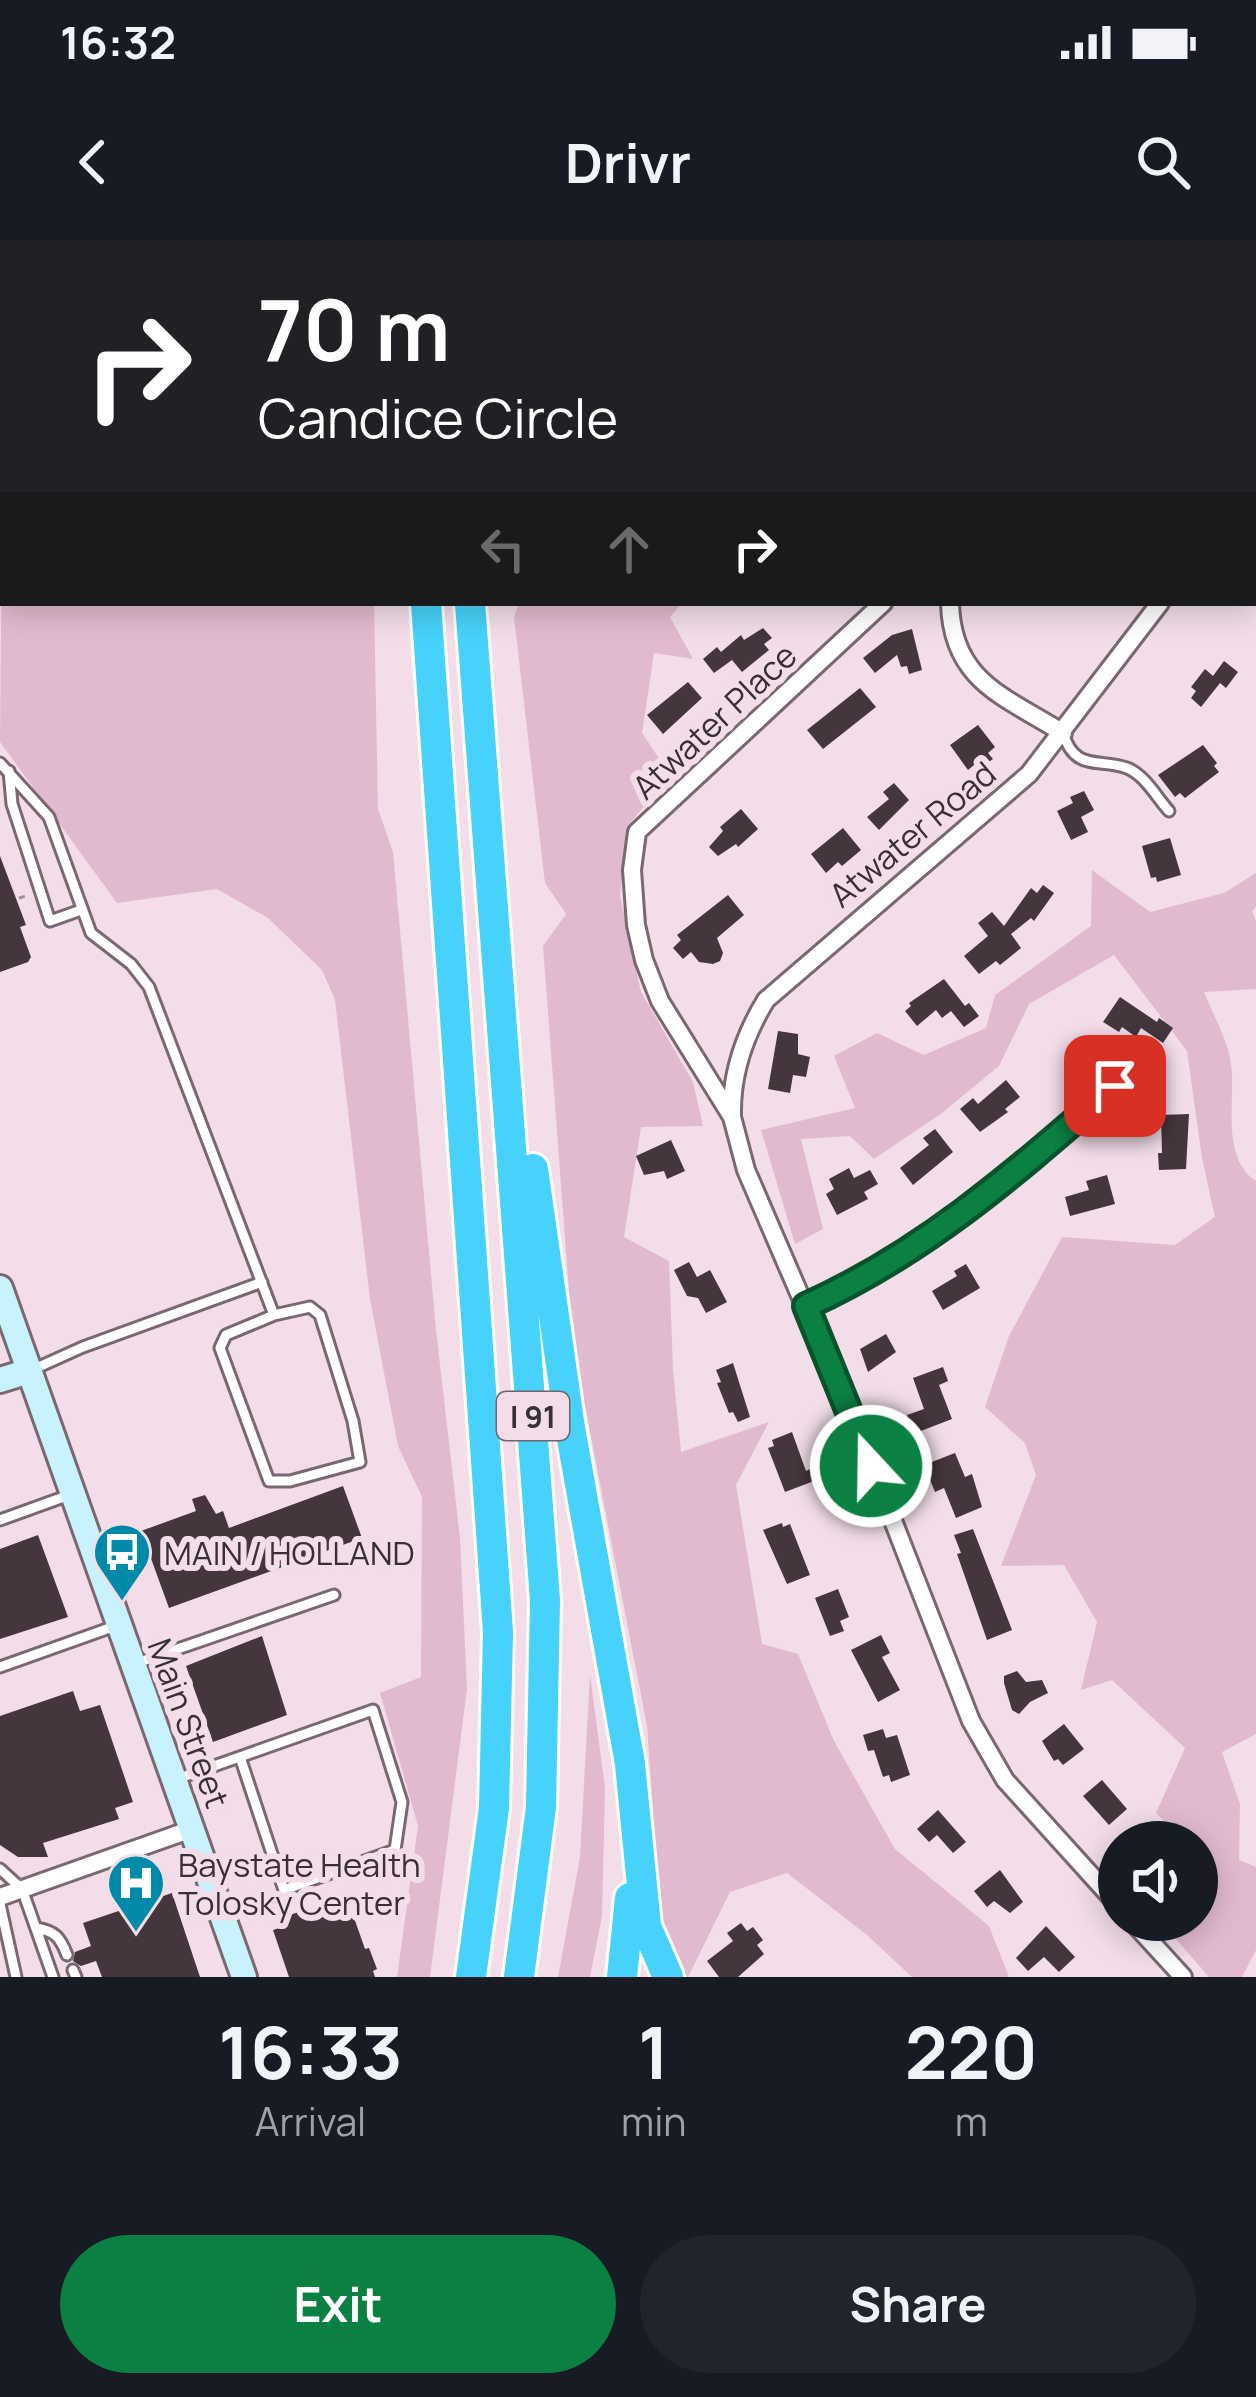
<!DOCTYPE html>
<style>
:root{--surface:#171b24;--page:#20242c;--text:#f1f3f6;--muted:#9ea1a6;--accent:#0b8043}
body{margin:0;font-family:Manrope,sans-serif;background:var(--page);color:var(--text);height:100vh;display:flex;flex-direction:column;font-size:45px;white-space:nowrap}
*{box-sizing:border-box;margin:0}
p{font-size:39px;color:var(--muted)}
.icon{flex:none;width:66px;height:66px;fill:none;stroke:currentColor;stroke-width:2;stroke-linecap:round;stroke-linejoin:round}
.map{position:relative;height:1737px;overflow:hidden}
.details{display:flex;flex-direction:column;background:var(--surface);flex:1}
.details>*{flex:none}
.banner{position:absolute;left:0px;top:0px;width:1257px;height:366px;box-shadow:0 6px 30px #0003;background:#202124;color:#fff;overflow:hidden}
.controls{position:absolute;left:1098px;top:1581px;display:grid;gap:24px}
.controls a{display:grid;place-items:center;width:120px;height:120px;border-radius:50%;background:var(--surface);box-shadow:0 6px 30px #0003;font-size:60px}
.pin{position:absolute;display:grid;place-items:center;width:102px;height:102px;color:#fff;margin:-51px;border-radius:24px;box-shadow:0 6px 18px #0006}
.me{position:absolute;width:132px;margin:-66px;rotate:339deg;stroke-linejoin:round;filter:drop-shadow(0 0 9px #0008)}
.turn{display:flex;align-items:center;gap:42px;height:252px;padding:0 60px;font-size:54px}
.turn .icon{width:156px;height:156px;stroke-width:2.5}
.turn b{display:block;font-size:84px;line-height:102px}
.lanes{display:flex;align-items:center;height:114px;padding:0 60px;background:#0003;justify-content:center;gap:60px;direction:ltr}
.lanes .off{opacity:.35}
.eta{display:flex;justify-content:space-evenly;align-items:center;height:204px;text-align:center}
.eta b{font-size:72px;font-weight:700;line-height:84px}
.button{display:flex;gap:24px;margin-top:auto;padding:24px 60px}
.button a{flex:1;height:138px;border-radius:72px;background:var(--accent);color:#fff;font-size:48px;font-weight:700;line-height:138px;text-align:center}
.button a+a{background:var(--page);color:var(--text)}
.status{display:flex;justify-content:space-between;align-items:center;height:84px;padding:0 60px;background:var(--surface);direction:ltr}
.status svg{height:33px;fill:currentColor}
header{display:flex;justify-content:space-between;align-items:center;height:156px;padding:0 60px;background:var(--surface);font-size:54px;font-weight:700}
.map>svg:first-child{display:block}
.green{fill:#e2bacf}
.building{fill:#45353d}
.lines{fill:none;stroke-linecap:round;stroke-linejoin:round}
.lane-casing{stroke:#796771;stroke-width:15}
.street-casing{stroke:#796771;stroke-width:22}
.secondary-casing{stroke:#796771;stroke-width:30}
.highway-casing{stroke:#fff;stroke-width:36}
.path{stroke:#9f9098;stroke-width:3;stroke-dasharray:6 9;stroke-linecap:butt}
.lane{stroke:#fff;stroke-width:9}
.street{stroke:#fff;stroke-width:16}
.secondary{stroke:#c8f2fe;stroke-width:24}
.highway{stroke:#46d2fa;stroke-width:30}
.route-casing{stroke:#07532c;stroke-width:30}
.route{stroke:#0b8043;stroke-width:21}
.labels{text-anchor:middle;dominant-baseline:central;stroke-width:12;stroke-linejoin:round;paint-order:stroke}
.shield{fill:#f2dde8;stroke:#70646a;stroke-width:3}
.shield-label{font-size:30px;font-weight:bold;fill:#383034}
.street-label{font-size:33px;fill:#383034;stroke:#f2dde8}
.poi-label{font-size:33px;fill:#383034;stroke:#f2dde8;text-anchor:start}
</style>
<div class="status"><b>16:32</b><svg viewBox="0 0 49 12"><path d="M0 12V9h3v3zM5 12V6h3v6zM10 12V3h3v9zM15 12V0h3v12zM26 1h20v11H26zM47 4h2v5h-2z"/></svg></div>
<header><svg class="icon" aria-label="back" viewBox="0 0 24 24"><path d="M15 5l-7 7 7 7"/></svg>Drivr<svg class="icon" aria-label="search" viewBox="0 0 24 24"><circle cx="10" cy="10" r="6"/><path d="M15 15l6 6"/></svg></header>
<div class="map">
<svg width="1256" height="1737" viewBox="0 0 1256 1737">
<rect width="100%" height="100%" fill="#f2dde8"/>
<path class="green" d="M 489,0 L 1027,0 L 1028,3 L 489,3 Z
M 3,164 L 3,363 L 374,363 L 378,569 L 393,612 L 436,1090 L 460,1298 L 467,1449 L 430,1737 L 397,1737 L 418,1586 L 380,1453 L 421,1437 L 422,1257 L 398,1206 L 370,1059 L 335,760 L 322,730 L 268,678 L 217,649 L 117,663 L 0,502 Z
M 519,363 L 682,363 L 670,377 L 693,419 L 654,413 L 642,493 L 671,536 L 628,585 L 620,656 L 641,752 L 693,842 L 703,886 L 641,887 L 624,997 L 669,1021 L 673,1130 L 681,1212 L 769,1182 L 736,1245 L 762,1404 L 798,1414 L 834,1501 L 895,1609 L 989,1686 L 1009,1737 L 912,1737 L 867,1695 L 787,1633 L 730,1652 L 688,1737 L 663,1705 L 647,1486 L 573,1104 L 543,706 L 566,674 L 545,643 L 514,377 Z
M 1092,630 L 1150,672 L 1224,653 L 1256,633 L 1256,667 L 1252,671 L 1256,681 L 1256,749 L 1204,752 C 1213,775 1228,800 1231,824 C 1236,860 1220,917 1256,941 L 1256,1494 L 1222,1512 L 1240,1564 L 1239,1620 L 1256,1627 L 1256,1710 L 1242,1737 L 1209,1737 L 1161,1682 L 1197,1680 L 1197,1638 L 1208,1625 L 1197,1613 L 1197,1602 L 1186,1602 L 1156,1573 L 1185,1508 L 1112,1440 L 1081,1450 L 1097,1382 L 1064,1325 L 1001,1326 L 1036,1235 L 1025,1203 L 985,1167 L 1009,1096 L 1062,997 L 1175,1005 L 1215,977 L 1202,918 L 1187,811 L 1114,715 L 1029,764 L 999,826 L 942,873 L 874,919 L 850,896 L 801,899 L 823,989 L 795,1004 L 761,890 L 855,868 L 834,816 L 877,793 L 924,815 L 986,788 L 995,755 L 1091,686 Z
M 590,1435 L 605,1548 L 602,1676 L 590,1737 L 558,1737 L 580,1617 Z"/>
<path class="building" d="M 763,388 L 772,398 L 764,404 L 769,410 L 742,432 L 732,420 L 714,433 L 703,419 L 717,407 L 721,412 L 741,395 L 744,400 Z
M 912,389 L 922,430 L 909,434 L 907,426 L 901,427 L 897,415 L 875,433 L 863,418 L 892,395 Z
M 1224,421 L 1238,432 L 1226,448 L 1220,443 L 1201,467 L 1191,458 L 1196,451 L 1191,447 L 1205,429 L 1213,436 Z
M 688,442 L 702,458 L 663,494 L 647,475 Z
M 860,448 L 876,467 L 823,509 L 807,490 Z
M 978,485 L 995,507 L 988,513 L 993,519 L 983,526 L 979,521 L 968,530 L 950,505 Z
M 1203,505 L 1217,523 L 1214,526 L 1219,532 L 1185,558 L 1180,553 L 1175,557 L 1158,535 Z
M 894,543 L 909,560 L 879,590 L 867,577 L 889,559 L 883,552 Z
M 1084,551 L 1094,570 L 1081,577 L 1088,592 L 1071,600 L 1057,571 L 1073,563 L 1070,557 Z
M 741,569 L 758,589 L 738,607 L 736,604 L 718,616 L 709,607 L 723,591 L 720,587 Z
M 843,588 L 861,610 L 842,626 L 838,622 L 826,633 L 811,614 Z
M 1170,598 L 1181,635 L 1157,642 L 1156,637 L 1151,638 L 1142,606 Z
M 0,616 L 26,685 L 20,687 L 31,717 L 28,722 L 0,732 Z
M 1043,645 L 1054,653 L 1034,681 L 1031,678 L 1011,694 L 1021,708 L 1000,725 L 996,721 L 979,734 L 964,716 L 988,696 L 978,683 L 992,672 L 1004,686 L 1031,648 L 1037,653 Z
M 728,655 L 744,675 L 717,698 L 723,713 L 720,721 L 713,724 L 699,722 L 691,712 L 683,719 L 673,708 L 681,700 L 677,695 Z
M 944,739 L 965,766 L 969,763 L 979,776 L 964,787 L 951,771 L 942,778 L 936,770 L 917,786 L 905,771 L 911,766 L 909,763 Z
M 1120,757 L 1157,782 L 1159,778 L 1173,788 L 1163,803 L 1141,788 L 1136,797 L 1122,787 L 1119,792 L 1103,782 Z
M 778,791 L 798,794 L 798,814 L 810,817 L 806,837 L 793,835 L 790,853 L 768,849 Z
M 1006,840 L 1020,857 L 1005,869 L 1008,872 L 980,892 L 960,869 L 973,858 L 978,864 Z
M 1189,874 L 1186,929 L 1159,930 L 1158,913 L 1162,913 L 1161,875 Z
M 935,889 L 953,912 L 913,945 L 900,928 L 929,905 L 923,898 Z
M 671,900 L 685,931 L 667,939 L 664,931 L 644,935 L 636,916 Z
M 849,928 L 854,938 L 870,930 L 878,944 L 864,952 L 868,959 L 837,975 L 826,954 L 834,949 L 829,939 Z
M 1107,935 L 1115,964 L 1070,976 L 1065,957 L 1089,950 L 1086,941 Z
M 689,1022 L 697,1037 L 710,1030 L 727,1062 L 706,1073 L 698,1058 L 687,1056 L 674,1030 Z
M 966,1024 L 980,1048 L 943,1070 L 932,1051 L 957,1036 L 954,1031 Z
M 886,1094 L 896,1112 L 868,1132 L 860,1109 Z
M 733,1123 L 750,1177 L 738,1182 L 733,1172 L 729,1173 L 717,1143 L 721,1142 L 716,1130 Z
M 943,1127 L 948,1141 L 939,1145 L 952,1179 L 913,1194 L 907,1175 L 924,1169 L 913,1138 Z
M 792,1192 L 806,1231 L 810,1229 L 814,1241 L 785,1252 L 768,1208 L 774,1206 L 772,1200 Z
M 955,1213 L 965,1237 L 972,1234 L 982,1267 L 956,1278 L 944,1248 L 935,1252 L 924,1225 Z
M 343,1246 L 362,1298 L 169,1368 L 141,1291 L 196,1271 L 192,1259 L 205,1255 L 216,1274 L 223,1271 L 229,1288 Z
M 782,1283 L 783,1287 L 790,1284 L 810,1335 L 787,1344 L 763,1290 Z
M 973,1289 L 1012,1390 L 987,1400 L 957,1314 L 961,1313 L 954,1295 Z
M 38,1295 L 68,1377 L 0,1399 L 0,1309 Z
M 838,1349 L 849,1377 L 840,1381 L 844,1391 L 830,1396 L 815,1358 Z
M 881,1395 L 890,1413 L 882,1417 L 900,1450 L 878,1462 L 851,1410 Z
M 262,1396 L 287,1475 L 213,1502 L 186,1426 Z
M 1017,1431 L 1026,1442 L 1042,1440 L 1048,1453 L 1030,1462 L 1019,1474 L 1012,1470 L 1004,1443 L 1004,1436 Z
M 73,1451 L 80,1471 L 100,1465 L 133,1562 L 115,1568 L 119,1579 L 43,1603 L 48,1617 L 18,1617 L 0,1605 L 0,1476 Z
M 1064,1484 L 1084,1509 L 1063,1525 L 1058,1519 L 1054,1521 L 1042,1501 Z
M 883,1489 L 886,1498 L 897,1495 L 910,1535 L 891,1542 L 889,1535 L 883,1537 L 874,1510 L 868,1511 L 863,1495 Z
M 1102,1540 L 1127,1569 L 1109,1585 L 1083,1556 Z
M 938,1570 L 966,1602 L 953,1613 L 937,1595 L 929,1602 L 917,1589 Z
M 1000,1630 L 1023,1662 L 1010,1673 L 994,1661 L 987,1667 L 974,1651 Z
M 172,1653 L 200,1737 L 102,1737 L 96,1721 L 81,1726 L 73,1721 L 75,1712 L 91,1706 L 83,1683 Z
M 346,1655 L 365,1709 L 369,1708 L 377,1729 L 373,1731 L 375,1737 L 289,1737 L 273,1690 L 279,1688 L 276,1680 Z
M 741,1683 L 747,1691 L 753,1687 L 763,1700 L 757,1705 L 764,1714 L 738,1737 L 719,1737 L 707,1721 L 733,1701 L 727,1693 Z
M 1046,1686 L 1075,1717 L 1059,1732 L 1044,1717 L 1028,1731 L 1016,1718 Z"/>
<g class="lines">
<defs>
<path id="lane" d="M 80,0 L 81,3
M 1108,0 L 1110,3
M 1073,3 L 1079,0
M 0,153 L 3,152
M 1063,493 C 1075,532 1098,518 1127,528 C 1145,535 1157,558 1169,571
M 0,523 L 49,577 L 91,693 L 131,724 L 149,747 L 274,1075 L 310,1067 L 320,1075 L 353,1181 L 360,1222 L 290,1241 L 269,1241 L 220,1108 L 226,1095 L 274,1075
M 9,531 L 12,564 L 50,681 L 81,670
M 34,1129 L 83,1107 L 262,1042
M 0,1280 L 72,1254
M 137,1423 L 334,1355
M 0,1427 L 118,1385
M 174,1540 L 373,1470 L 402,1562 L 395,1610 L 284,1650 L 240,1517
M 0,1629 L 22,1649 L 53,1737
M 0,1664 L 16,1737
M 36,1688 C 55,1691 60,1697 67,1715
M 73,1730 L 76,1737"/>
<path id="street" d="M 1254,53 L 1256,54
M 1254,237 L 1256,235
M 883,363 L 637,592 L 632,630 L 636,685 L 644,720 L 660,761 L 732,877 L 746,930 L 855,1183 L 971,1481 L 1005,1540 L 1119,1666
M 950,363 C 952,441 1004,456 1063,493
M 732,876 C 731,835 744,796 766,760 L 1029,534 L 1160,363
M 806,1066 C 927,1011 1016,932 1115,846
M 0,1657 L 192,1589
M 1131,1680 L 1183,1737"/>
<path id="secondary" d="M 0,1048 L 244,1737
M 0,1140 L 29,1131"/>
<path id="highway" d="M 355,0 L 356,3
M 397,0 L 398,3
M 441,0 L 441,3
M 426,363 L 498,1392 L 494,1568 L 471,1737
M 470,363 L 545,1360 L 541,1567 L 519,1737
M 533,929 L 570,1188 L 630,1524 L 646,1686 L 668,1737
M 622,1737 L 630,1658"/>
</defs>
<use href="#lane" class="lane-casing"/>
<use href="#street" class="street-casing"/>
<use href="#secondary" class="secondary-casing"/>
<use href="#highway" class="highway-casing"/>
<path class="path" d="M 19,658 L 30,655"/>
<use href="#lane" class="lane"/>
<use href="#street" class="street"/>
<use href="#secondary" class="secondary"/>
<use href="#highway" class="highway"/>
</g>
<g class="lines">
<defs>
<path id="route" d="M 871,1226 L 806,1066 C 926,1012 1017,931 1115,846"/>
</defs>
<use href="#route" class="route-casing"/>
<use href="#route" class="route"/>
</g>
<defs>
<symbol id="bus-pin" viewBox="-11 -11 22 30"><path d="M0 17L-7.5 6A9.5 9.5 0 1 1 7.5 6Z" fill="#008aa9" stroke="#f2dde8"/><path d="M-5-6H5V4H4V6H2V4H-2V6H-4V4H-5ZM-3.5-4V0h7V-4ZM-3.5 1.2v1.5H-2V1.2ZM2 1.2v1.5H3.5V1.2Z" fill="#fff"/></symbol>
<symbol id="hospital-pin" viewBox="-11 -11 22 30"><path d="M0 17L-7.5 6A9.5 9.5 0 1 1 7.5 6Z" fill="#008aa9" stroke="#f2dde8"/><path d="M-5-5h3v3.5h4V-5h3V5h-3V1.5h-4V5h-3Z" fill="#fff"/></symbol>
</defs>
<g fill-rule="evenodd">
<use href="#bus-pin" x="89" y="1279" width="66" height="90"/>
<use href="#hospital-pin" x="103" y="1610" width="66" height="90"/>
</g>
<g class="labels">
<rect class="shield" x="497" y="1152" width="72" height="48" rx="9"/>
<g class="shield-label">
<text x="533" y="1176">I 91</text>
</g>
<g class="street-label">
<text transform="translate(714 481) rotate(-43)">Atwater Place</text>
<text transform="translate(912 594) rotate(-40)">Atwater Road</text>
<text transform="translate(189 1483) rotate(70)">Main Street</text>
</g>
<g class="poi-label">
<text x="164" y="1312">MAIN / HOLLAND</text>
<text x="178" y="1624">Baystate Health<tspan x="178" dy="38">Tolosky Center</tspan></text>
</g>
</g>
</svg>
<div class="controls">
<a><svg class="icon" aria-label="sound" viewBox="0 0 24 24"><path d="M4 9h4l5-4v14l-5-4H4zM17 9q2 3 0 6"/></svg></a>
</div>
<div class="pin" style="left:1115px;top:846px;background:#d93025"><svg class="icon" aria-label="arrive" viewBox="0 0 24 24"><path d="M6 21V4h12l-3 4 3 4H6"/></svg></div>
<svg class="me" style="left:871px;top:1226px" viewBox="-20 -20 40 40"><circle r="17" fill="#0b8043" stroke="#fff" stroke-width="3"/><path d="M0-11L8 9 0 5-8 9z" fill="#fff"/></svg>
<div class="banner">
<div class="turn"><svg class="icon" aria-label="right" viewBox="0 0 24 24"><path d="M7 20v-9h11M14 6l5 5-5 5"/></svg><div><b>70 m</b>Candice Circle</div></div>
<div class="lanes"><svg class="icon off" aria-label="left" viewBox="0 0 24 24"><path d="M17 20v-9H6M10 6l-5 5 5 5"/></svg><svg class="icon off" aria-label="ahead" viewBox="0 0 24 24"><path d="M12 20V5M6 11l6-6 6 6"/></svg><svg class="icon" aria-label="right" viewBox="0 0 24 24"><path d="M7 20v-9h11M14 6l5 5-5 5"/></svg></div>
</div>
</div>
<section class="details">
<div class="eta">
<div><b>16:33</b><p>Arrival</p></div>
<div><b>1</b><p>min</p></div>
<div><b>220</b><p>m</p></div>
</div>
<div class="button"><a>Exit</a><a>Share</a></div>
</section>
